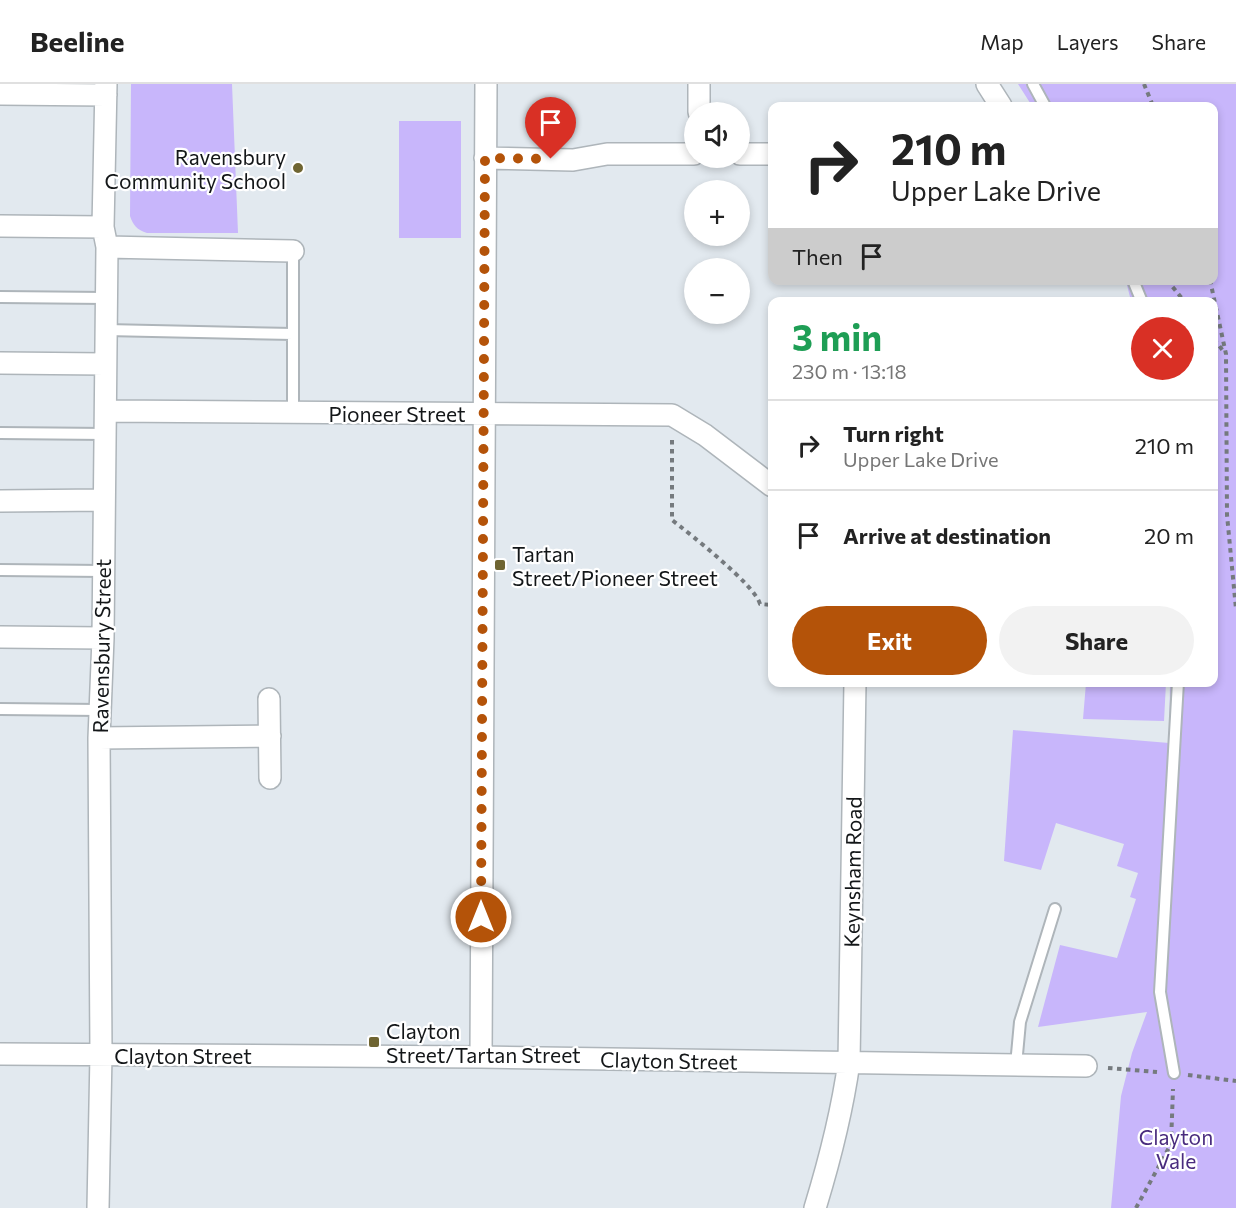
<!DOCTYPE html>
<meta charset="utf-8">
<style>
:root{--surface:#fff;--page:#f2f2f2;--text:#222;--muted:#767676;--line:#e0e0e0;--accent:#b45309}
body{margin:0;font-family:Commissioner,sans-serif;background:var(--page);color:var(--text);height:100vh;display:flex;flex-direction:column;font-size:22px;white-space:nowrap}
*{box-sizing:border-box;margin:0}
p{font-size:20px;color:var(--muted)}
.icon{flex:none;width:33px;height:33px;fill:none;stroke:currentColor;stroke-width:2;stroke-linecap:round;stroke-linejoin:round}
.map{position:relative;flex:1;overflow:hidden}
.drawer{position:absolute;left:768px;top:213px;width:450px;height:390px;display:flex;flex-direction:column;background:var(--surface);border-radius:12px;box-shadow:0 3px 9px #0003}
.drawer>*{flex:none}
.banner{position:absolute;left:768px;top:18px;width:450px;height:183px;border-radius:12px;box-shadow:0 3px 9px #0003;background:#fff;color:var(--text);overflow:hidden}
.tools{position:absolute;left:684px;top:18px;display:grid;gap:12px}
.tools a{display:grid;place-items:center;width:66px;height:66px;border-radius:50%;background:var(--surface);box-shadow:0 3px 9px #0003;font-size:30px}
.pin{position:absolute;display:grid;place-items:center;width:51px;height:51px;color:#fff;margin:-62px -26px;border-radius:50% 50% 50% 0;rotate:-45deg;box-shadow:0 0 6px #0007}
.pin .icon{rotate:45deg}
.me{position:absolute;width:66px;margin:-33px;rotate:0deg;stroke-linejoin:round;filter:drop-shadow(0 0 4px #0008)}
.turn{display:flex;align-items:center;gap:21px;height:126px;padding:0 24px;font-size:27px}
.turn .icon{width:78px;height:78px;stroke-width:2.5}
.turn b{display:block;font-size:42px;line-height:51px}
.then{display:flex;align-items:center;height:57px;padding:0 24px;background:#0003;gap:12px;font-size:22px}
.round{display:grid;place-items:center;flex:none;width:63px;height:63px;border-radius:32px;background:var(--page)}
.overview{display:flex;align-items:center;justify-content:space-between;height:102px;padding:0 24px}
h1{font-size:36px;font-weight:700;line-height:45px;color:#1e9e55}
.cta{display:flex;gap:12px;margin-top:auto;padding:12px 24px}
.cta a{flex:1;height:69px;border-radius:36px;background:var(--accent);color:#fff;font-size:24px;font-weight:700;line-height:69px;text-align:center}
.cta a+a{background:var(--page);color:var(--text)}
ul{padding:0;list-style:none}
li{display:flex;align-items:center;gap:18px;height:90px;padding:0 24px;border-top:2px solid var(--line)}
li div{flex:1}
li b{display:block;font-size:22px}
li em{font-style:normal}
header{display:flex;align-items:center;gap:36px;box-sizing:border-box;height:84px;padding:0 30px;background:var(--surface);border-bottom:2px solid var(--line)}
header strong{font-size:28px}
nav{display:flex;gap:33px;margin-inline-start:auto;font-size:21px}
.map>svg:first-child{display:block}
.green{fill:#c8b6fb}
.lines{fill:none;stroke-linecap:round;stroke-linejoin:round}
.service-casing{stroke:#aeb5ba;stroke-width:14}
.minor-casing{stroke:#aeb5ba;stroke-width:24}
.path{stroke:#757a7e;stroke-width:4;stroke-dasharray:4.5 4.5;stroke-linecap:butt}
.service{stroke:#fff;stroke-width:10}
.minor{stroke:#fff;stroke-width:21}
.route{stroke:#b45309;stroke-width:10;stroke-dasharray:0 18}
.poi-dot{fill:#6f6532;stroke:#fff;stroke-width:2}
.labels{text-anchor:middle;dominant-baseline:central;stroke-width:4.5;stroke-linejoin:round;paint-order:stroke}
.poi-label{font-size:21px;fill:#131618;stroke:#fff;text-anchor:start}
.street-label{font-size:21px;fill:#131618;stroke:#fff}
.park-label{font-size:21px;fill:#492b7e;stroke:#fff}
</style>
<header>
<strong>Beeline</strong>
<nav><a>Map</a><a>Layers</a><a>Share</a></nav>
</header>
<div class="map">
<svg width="1236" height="1124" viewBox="0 0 1236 1124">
<rect width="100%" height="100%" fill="#e2e9ef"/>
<path class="green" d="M 131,0 L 232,0 L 238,149 L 147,149 C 137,146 133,141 130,132 Z
M 1018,0 L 1236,0 L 1236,1124 L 1111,1124 L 1121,1012 L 1132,969 L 1147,928 L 1038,943 L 1060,861 L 1117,874 L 1136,815 L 1130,813 L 1138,789 L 1117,782 L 1124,760 L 1056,739 L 1041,786 L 1004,777 L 1013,646 L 1169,659 L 1170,599 L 1214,598 L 1214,218 L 1131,217 L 1126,197 L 1214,196 L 1214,22 L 1032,22 Z
M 399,37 L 461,37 L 461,154 L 399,154 Z
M 1086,599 L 1166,599 L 1164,637 L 1083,635 Z"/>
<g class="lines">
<defs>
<path id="service" d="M 1033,0 L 1045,22
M 293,167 L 293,329
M 1133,196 L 1142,218
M 0,213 L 106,214
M 106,246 L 293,250
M 0,349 L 106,350
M 0,486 L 104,487
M 0,625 L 100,626
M 1016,981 L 1020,938 L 1055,825
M 1174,989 L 1160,908 L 1178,598"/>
<path id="minor" d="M 987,0 L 1001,22
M 0,10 L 106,11
M 699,28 L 699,0
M 740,70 L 772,70
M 485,74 L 573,76 L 607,70 L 694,70
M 0,142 L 103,143
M 107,163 L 293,167
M 0,279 L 105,280
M 106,327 L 672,331 L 705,351 L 772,402
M 0,417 L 104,416
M 0,553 L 103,554
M 269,615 L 270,694
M 99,654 L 270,652
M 0,970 L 481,973 L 1086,982
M 481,973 L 486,0
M 98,1124 L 101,970 L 99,654 L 103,554 L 107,163 L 103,143 L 106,0
M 815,1124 C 830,1075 842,1028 849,978 L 855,598"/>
</defs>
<use href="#service" class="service-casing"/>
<use href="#minor" class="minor-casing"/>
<path class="path" d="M 1144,0 L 1153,22
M 1167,196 L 1185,218
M 1210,196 L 1226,270 L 1227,431 L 1236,525
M 1214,255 L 1224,268
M 672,356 L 672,436 C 690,450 755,501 760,520 L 772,521
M 1108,984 L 1157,988
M 1188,991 L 1236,997
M 1136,1124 L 1171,1060 L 1173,1005"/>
<use href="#service" class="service"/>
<use href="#minor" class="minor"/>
</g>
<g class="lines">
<path class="route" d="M 481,833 L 485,74 L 551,75"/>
</g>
<g class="poi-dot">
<circle cx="298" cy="84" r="6"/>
<rect x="494" y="475" width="12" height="12" rx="3"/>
<rect x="368" y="952" width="12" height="12" rx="3"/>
</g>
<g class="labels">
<g class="poi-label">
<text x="286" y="72" text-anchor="end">Ravensbury<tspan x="286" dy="24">Community School</tspan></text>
<text x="512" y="469">Tartan<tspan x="512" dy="24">Street/Pioneer Street</tspan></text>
<text x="386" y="946">Clayton<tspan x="386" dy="24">Street/Tartan Street</tspan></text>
</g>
<g class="street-label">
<text x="397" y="329">Pioneer Street</text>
<text transform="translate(101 562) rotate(-89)">Ravensbury Street</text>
<text transform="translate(852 788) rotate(-89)">Keynsham Road</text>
<text x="183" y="971">Clayton Street</text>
<text transform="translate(669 976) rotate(1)">Clayton Street</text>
</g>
<g class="park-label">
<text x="1176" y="1052">Clayton<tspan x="1176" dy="24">Vale</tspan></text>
</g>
</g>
</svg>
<div class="tools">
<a><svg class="icon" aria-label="sound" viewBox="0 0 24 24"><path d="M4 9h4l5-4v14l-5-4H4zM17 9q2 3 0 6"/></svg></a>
<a>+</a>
<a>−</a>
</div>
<div class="pin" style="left:551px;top:75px;background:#d93025"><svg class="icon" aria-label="arrive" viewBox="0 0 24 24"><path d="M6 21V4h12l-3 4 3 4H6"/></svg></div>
<svg class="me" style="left:481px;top:833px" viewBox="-20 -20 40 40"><circle r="17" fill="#b45309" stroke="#fff" stroke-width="3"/><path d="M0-11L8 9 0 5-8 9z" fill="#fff"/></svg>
<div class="banner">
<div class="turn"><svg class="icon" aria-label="right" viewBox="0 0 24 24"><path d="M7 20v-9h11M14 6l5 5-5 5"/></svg><div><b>210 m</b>Upper Lake Drive</div></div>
<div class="then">Then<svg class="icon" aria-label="arrive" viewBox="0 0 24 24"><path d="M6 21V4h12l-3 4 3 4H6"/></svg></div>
</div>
<section class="drawer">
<div class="overview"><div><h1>3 min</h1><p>230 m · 13:18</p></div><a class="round" style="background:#d93025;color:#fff"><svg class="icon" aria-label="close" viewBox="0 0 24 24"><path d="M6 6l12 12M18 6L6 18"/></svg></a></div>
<ul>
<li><svg class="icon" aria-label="right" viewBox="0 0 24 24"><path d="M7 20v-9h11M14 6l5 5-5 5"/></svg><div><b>Turn right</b><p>Upper Lake Drive</p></div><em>210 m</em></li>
<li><svg class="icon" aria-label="arrive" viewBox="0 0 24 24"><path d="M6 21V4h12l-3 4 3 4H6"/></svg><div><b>Arrive at destination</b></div><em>20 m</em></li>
</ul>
<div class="cta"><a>Exit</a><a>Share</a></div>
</section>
</div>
